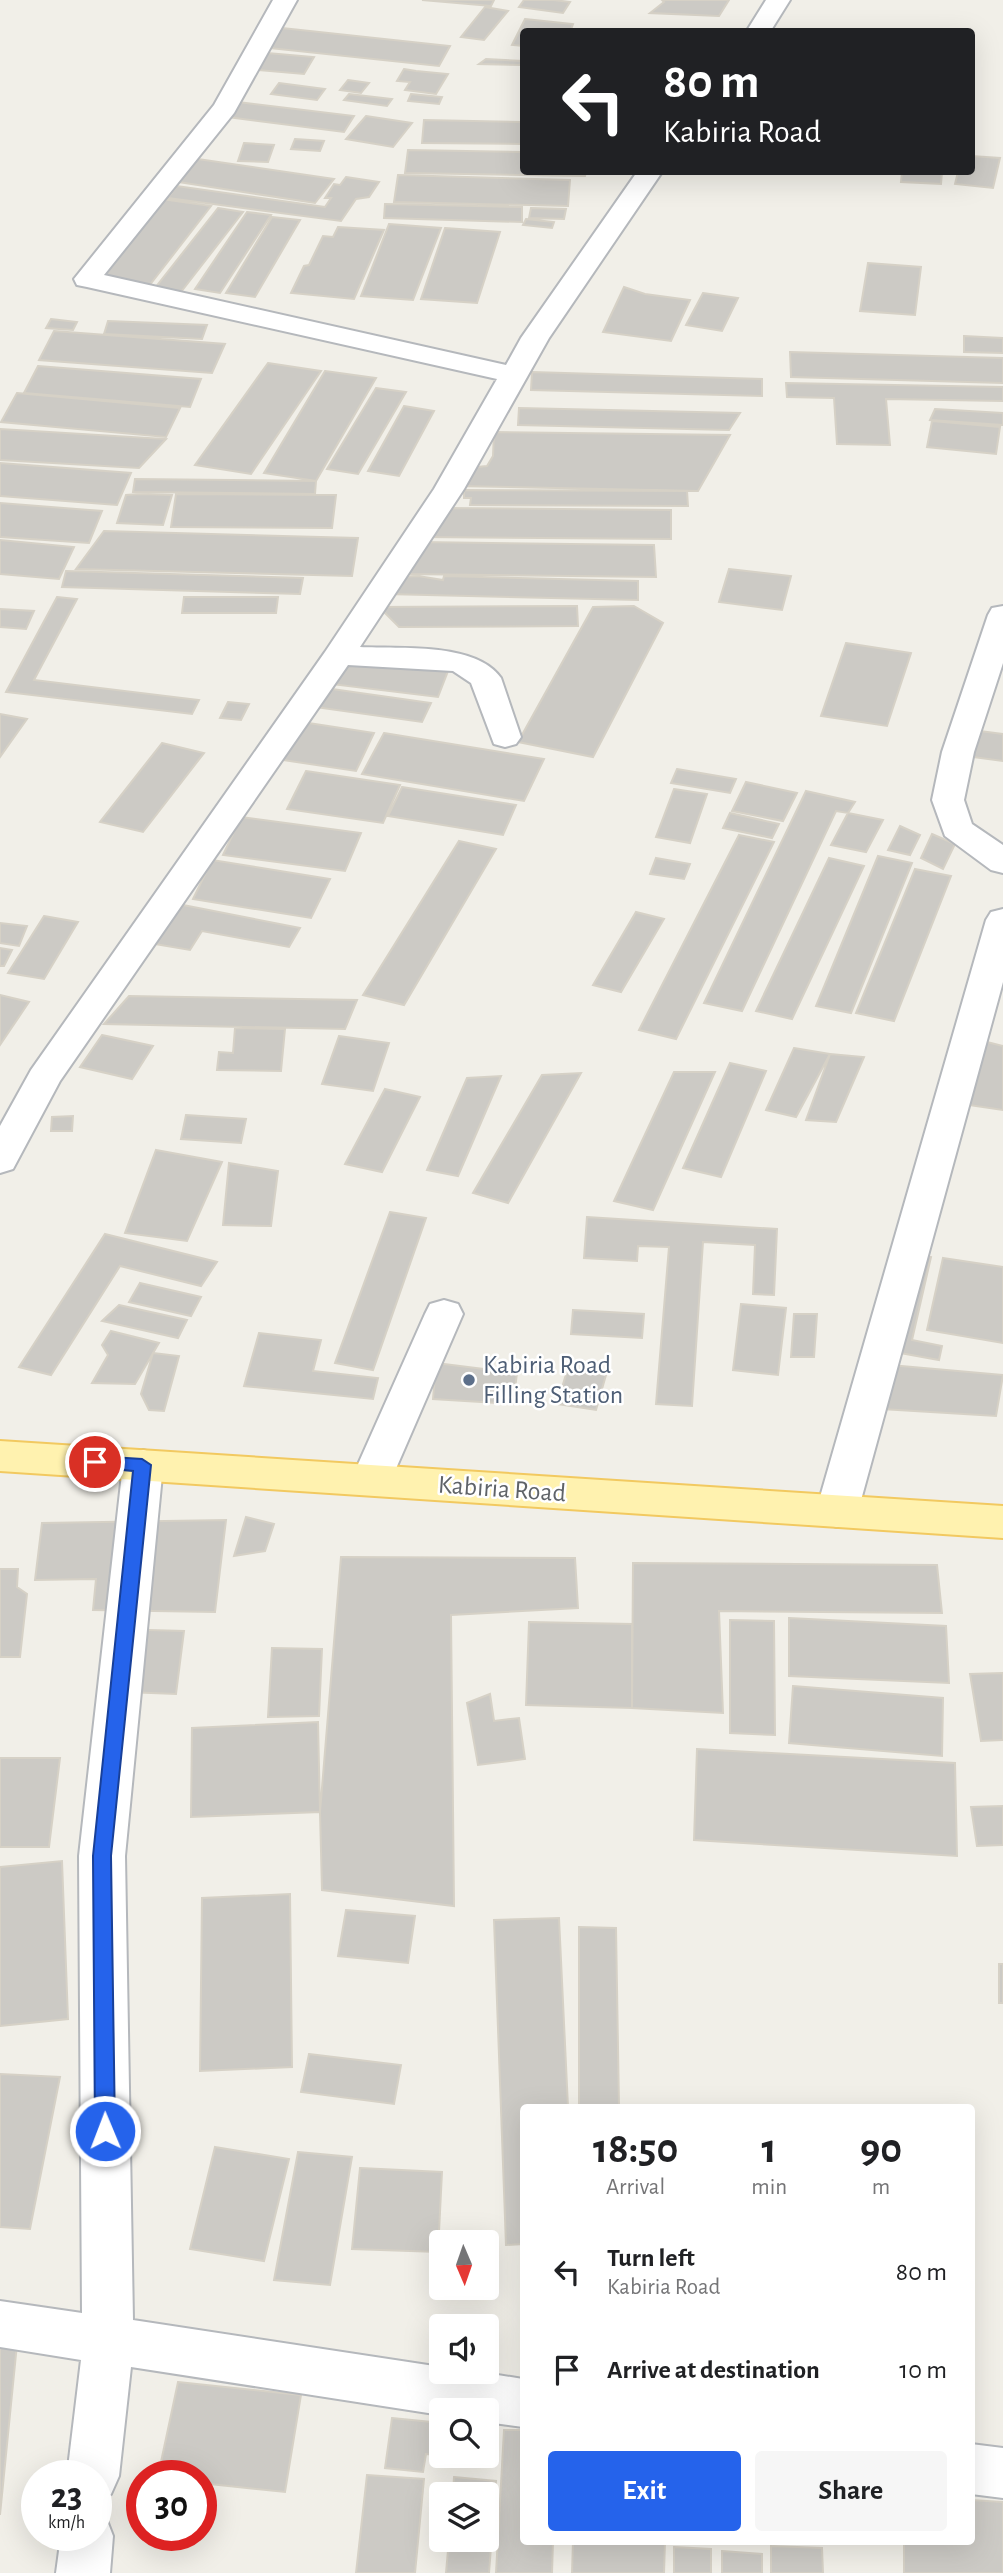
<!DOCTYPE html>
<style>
:root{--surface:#fff;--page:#f6f6f6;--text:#202124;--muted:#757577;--accent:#2563eb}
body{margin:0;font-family:"Alegreya Sans",sans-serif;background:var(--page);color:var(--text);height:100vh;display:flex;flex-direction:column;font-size:26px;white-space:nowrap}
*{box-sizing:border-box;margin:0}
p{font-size:23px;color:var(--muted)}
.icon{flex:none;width:38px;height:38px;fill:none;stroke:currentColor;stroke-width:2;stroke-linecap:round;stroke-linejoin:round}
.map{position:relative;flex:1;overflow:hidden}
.side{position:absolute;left:520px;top:2104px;width:455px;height:441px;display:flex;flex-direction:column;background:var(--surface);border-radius:7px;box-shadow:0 7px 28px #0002}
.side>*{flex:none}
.top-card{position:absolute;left:520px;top:28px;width:455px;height:147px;border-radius:7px;box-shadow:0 7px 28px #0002;background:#202124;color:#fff;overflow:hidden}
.needle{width:46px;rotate:178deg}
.fabs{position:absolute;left:429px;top:2230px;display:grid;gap:14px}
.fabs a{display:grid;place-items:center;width:70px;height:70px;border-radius:7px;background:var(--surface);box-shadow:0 7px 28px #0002;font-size:35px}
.speed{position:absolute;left:21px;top:2460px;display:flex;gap:14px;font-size:35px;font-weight:700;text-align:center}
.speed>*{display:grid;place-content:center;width:91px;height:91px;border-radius:50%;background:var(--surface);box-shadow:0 7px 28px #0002;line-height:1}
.speed small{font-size:18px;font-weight:400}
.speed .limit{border:10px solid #d22;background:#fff;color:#111}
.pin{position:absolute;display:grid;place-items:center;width:60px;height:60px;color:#fff;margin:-30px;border:4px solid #fff;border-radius:50%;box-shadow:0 2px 7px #0007}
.me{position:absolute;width:77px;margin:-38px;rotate:359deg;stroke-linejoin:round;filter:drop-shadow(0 0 5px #0008)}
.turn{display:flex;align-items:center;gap:24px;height:147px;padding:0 28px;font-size:32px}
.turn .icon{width:91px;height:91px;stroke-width:2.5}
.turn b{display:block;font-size:49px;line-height:60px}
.eta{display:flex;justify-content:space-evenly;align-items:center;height:119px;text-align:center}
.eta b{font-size:42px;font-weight:700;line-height:49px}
.button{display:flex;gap:14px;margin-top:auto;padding:14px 28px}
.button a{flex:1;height:80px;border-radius:7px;background:var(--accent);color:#fff;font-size:28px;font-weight:700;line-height:80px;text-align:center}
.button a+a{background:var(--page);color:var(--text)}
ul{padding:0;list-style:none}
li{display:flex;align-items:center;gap:21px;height:98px;padding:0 28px}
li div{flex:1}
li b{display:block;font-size:26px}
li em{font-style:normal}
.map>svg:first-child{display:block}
.building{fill:#cccac5;stroke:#d6d1c6;stroke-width:2}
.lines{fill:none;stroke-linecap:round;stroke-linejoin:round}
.minor-casing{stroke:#b5b8bc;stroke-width:4}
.major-casing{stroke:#f2c960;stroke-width:4}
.minor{fill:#fff;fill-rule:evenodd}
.major{fill:#fff2af;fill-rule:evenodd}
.route{fill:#2563eb;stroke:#184099;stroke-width:2}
.service-dot{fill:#5c6f8a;stroke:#fff;stroke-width:2.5}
.labels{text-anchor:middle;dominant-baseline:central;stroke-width:5;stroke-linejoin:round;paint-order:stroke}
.service-label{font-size:26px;fill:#4e5e75;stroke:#fff;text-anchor:start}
.street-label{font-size:26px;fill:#5f6368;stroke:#fff}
</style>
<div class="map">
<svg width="1003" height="2573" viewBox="0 0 1003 2573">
<rect width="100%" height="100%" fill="#f1efe8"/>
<path class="building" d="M 422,0 L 494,0 L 491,6 Z
M 524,0 L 554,0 L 570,2 L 563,13 L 519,7 Z
M 662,0 L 729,0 L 719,16 L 650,13 L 664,2 Z
M 485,7 L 508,11 L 484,40 L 461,37 Z
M 525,19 L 573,24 L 570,32 L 523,32 L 523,46 L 512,45 Z
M 282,28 L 450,46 L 439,66 L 269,48 Z
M 267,53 L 314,57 L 304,74 L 257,70 Z
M 486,59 L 523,61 L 523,65 L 479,64 Z
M 404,69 L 416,71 L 448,74 L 436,94 L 405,90 L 410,82 L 397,81 Z
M 348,80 L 369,83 L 361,93 L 340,90 Z
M 279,83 L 325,89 L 317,100 L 271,94 Z
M 349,94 L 392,99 L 387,106 L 344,100 Z
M 411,94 L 442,97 L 439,104 L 408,101 Z
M 238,102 L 354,116 L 344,132 L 227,117 Z
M 366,116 L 412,123 L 393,147 L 346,139 Z
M 424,120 L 523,122 L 523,144 L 422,143 Z
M 295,139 L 324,141 L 320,151 L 291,149 Z
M 244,143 L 274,145 L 268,162 L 238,161 Z
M 408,150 L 523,152 L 523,172 L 586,172 L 585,176 L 405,173 Z
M 971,156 L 1000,158 L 993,188 L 955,184 L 958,172 L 971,172 Z
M 191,158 L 334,179 L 315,203 L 172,181 Z
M 902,172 L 942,172 L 941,184 L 901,182 Z
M 398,175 L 570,180 L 568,206 L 394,202 Z
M 346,177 L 379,182 L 369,197 L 356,199 L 341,221 L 168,198 L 177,186 L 325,207 L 331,198 L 325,198 L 334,184 L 340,185 Z
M 155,198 L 211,206 L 149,286 L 90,276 Z
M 385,204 L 522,207 L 522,222 L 384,218 Z
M 218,208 L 243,212 L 181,292 L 155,288 Z
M 531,208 L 566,209 L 564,219 L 529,218 Z
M 247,212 L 271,215 L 220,293 L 195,289 Z
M 272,217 L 300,220 L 255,297 L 226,293 Z
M 526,219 L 554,222 L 552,228 L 523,225 Z
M 389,224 L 441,228 L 413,300 L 361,296 Z
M 338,227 L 384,230 L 354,299 L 291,293 L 304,266 L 309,265 L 323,236 L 333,237 Z
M 445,228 L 500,232 L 477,303 L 421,299 Z
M 868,263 L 921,267 L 915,315 L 860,311 Z
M 624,287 L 645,294 L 690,300 L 671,341 L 603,332 Z
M 703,293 L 738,298 L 722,331 L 686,325 Z
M 51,319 L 77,322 L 73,330 L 46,328 Z
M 108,321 L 207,325 L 202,339 L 104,334 Z
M 54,331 L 225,344 L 212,373 L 39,360 Z
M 964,336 L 1003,338 L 1003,353 L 964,352 Z
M 790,352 L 1003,358 L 1003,383 L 791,377 Z
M 268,363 L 321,371 L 251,474 L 195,465 Z
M 38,366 L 201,379 L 190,407 L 24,393 Z
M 325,371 L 376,378 L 316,481 L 264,473 Z
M 532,372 L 762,379 L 762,396 L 531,390 Z
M 786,383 L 1003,387 L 1003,401 L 886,399 L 890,445 L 837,444 L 834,398 L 787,397 Z
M 376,388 L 406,392 L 358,474 L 327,469 Z
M 17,393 L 180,408 L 166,437 L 1,422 Z
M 404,406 L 434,411 L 399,476 L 368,471 Z
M 519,408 L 740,413 L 729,430 L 518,425 Z
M 935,409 L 1003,413 L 1003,425 L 930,420 Z
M 932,421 L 1000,427 L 996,454 L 927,447 Z
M 0,429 L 166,439 L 139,468 L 0,460 Z
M 494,432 L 730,435 L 698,491 L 456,486 L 467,468 L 487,466 L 493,456 Z
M 0,463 L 131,473 L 117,505 L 0,496 Z
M 135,479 L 316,481 L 315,494 L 133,492 Z
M 464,490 L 687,491 L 688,506 L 470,505 L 471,498 L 464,498 Z
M 140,494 L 172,495 L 163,525 L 117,523 L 126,495 Z
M 176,494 L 336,495 L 332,528 L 171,527 Z
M 0,503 L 102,511 L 89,543 L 0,537 Z
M 442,508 L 671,510 L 671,539 L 423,537 Z
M 104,531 L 358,538 L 352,576 L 76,569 Z
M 0,540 L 74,547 L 59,579 L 0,574 Z
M 419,542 L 654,545 L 656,577 L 405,574 Z
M 729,569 L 791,576 L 782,610 L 719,602 Z
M 66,571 L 303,578 L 300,594 L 62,587 Z
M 418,576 L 443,580 L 444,576 L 638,581 L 638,600 L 387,594 L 400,577 Z
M 57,597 L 77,599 L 34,680 L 199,700 L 192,714 L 6,692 Z
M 184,597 L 278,597 L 276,613 L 182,613 Z
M 577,606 L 578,626 L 399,627 L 379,607 Z
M 634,606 L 663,623 L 593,757 L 518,742 L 593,607 Z
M 0,609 L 34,611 L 26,629 L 0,627 Z
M 846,643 L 911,653 L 887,726 L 821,716 Z
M 341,659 L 448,671 L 438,697 L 331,684 Z
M 325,688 L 431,703 L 422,722 L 315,707 Z
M 228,702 L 249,704 L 241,720 L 220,718 Z
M 0,714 L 27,719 L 0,757 Z
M 302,722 L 374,733 L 356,771 L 283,760 Z
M 972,730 L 1003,734 L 1003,761 L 965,756 Z
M 384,733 L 544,759 L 524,801 L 362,774 Z
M 162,743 L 204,753 L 143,832 L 100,822 Z
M 677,769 L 736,779 L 730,793 L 671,783 Z
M 306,771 L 400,785 L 383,823 L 287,809 Z
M 746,782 L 797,793 L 783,821 L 732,811 Z
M 402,787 L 516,805 L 503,835 L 388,816 Z
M 674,789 L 707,794 L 690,843 L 656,837 Z
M 806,791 L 855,802 L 848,813 L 836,811 L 742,1011 L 704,1003 Z
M 730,813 L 779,824 L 772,838 L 723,828 Z
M 848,813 L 883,820 L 866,852 L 831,845 Z
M 241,817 L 361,833 L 345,871 L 223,855 Z
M 900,826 L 920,835 L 910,855 L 888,850 Z
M 932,834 L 955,844 L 943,869 L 921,858 Z
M 739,835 L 774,842 L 676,1039 L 639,1030 Z
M 459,841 L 496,849 L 404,1005 L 363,995 Z
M 878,856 L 912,863 L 851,1013 L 816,1006 Z
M 656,858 L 690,864 L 684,879 L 650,874 Z
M 829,858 L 864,866 L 792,1019 L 756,1011 Z
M 212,860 L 330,879 L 311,918 L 193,899 Z
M 915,869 L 951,876 L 894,1021 L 856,1013 Z
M 178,904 L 300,928 L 289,947 L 202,931 L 190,950 L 155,944 Z
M 636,912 L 664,919 L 621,992 L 593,985 Z
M 44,916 L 78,922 L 44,979 L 8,973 Z
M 0,923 L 27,926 L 19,946 L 0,943 Z
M 0,948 L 12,950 L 4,966 L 0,966 Z
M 0,995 L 29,1002 L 0,1045 Z
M 129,996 L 357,1000 L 345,1029 L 104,1024 Z
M 235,1028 L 285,1029 L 281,1071 L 217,1070 L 219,1052 L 233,1053 Z
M 102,1035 L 153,1046 L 132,1079 L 80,1067 Z
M 339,1036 L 389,1043 L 373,1091 L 322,1084 Z
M 983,1041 L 1003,1046 L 1003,1110 L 962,1104 Z
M 794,1048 L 830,1054 L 796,1117 L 766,1110 Z
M 830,1054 L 864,1057 L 836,1122 L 806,1120 Z
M 730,1063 L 766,1071 L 721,1177 L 683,1168 Z
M 674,1072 L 715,1072 L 653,1210 L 614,1201 Z
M 581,1073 L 508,1203 L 473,1193 L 542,1075 Z
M 501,1076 L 458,1176 L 427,1170 L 467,1078 Z
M 385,1089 L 420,1097 L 382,1172 L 345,1164 Z
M 186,1115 L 246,1119 L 241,1143 L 181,1139 Z
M 73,1116 L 72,1131 L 51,1131 L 52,1117 Z
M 156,1150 L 222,1162 L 187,1241 L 125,1233 Z
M 229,1163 L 278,1171 L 271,1226 L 223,1225 Z
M 390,1212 L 426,1218 L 373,1370 L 335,1363 Z
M 587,1217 L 777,1229 L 774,1295 L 753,1294 L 755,1245 L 703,1242 L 692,1406 L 656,1404 L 669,1247 L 638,1246 L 637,1261 L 584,1258 Z
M 105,1234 L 217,1262 L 201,1286 L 120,1266 L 51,1375 L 19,1367 Z
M 891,1250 L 931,1257 L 912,1340 L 942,1346 L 939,1360 L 867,1347 Z
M 943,1258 L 1003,1267 L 1003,1343 L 927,1330 Z
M 140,1283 L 201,1297 L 191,1316 L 129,1302 Z
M 741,1304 L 786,1308 L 778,1375 L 733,1370 Z
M 119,1305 L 187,1320 L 178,1338 L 102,1321 Z
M 573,1310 L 644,1314 L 642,1338 L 571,1334 Z
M 794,1314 L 817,1314 L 814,1357 L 791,1357 Z
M 111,1331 L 159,1343 L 135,1384 L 92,1383 L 108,1355 L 102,1345 Z
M 259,1333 L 321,1340 L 313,1371 L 378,1378 L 373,1399 L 244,1386 Z
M 153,1353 L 179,1356 L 164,1411 L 149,1410 L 141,1394 Z
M 436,1363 L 517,1373 L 513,1404 L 433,1399 Z
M 890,1365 L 1003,1375 L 996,1416 L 882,1409 Z
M 568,1368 L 606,1375 L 596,1410 L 557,1404 Z
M 246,1517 L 274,1524 L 265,1551 L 234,1556 Z
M 226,1520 L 215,1612 L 93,1610 L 96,1579 L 35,1580 L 42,1523 Z
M 341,1557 L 575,1558 L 578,1608 L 451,1615 L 454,1906 L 322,1890 L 320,1812 Z
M 633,1563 L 937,1565 L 942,1613 L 719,1611 L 723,1713 L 632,1708 Z
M 0,1569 L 18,1569 L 17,1587 L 27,1594 L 20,1657 L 0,1657 Z
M 789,1618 L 946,1626 L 949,1683 L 789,1676 Z
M 730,1620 L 774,1621 L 775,1735 L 730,1733 Z
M 529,1622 L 632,1624 L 632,1708 L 526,1705 Z
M 112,1629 L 184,1631 L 176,1694 L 101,1691 Z
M 272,1648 L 322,1649 L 319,1716 L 268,1717 Z
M 1003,1673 L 1003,1740 L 981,1741 L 970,1674 Z
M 793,1686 L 943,1698 L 942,1756 L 789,1743 Z
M 490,1694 L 494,1721 L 519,1718 L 525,1759 L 478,1765 L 467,1703 Z
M 318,1722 L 320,1812 L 191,1817 L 192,1728 Z
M 697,1749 L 955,1763 L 957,1856 L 694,1840 Z
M 0,1758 L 60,1758 L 49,1847 L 0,1847 Z
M 1003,1806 L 1003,1845 L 977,1846 L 971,1807 Z
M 62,1861 L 68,2019 L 0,2026 L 0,1867 Z
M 290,1894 L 292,2067 L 200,2071 L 202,1898 Z
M 346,1910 L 415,1916 L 408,1963 L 338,1956 Z
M 559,1918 L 568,2107 L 523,2107 L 523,2244 L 506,2245 L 494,1920 Z
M 579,1927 L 616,1928 L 619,2107 L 579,2107 Z
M 999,1964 L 1003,1964 L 1003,2003 L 999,2003 Z
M 309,2054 L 401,2065 L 394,2104 L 301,2092 Z
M 0,2074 L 60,2077 L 30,2229 L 0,2227 Z
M 215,2147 L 289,2159 L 264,2261 L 190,2249 Z
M 298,2152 L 352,2157 L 330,2285 L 274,2280 Z
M 360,2168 L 442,2172 L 438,2252 L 352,2249 Z
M 18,2334 L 0,2515 L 0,2335 Z
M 178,2382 L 301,2395 L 285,2492 L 201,2483 L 201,2476 L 158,2476 Z
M 392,2418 L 441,2423 L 441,2455 L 479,2455 L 478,2460 L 426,2454 L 423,2472 L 385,2468 Z
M 504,2430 L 523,2430 L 523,2541 L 553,2541 L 552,2573 L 496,2573 Z
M 367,2475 L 424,2479 L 415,2573 L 356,2573 Z
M 454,2477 L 496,2481 L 489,2573 L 446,2573 L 449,2539 L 486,2539 L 486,2494 L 453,2494 Z
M 971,2500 L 1003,2502 L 1003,2573 L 904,2573 L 904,2541 L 971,2541 Z
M 573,2541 L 665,2541 L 664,2573 L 572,2573 Z
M 771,2546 L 822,2548 L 823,2573 L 771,2573 Z
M 674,2547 L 711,2549 L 711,2573 L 674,2573 Z
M 722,2551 L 762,2554 L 762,2573 L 722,2573 Z"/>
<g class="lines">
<defs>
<path id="minor" d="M 273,0 L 297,0 L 234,113 L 104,275 L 506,365 L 521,338 L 637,172 L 662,172 L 549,338 L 464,489 L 360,647 C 400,649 476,642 501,678 L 521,737 L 516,744 L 505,747 L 494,744 L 471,683 L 453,671 L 348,665 L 60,1081 L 13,1169 L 0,1173 L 0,1126 L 31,1070 L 325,652 L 434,489 L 497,379 L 87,287 L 77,285 L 74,279 L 214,105 Z
M 766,0 L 790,0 L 770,32 L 746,32 Z
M 1003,606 L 1003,663 L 974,752 L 964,800 L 972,824 L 1003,845 L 1003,873 L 991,870 L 945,836 L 932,800 L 942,752 L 988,615 L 992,608 Z
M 1003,909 L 1003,982 L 858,1511 L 852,1522 L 837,1527 L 822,1522 L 816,1511 L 986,920 L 991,912 Z
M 444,1300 L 458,1304 L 463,1314 L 391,1480 L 385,1491 L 371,1495 L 357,1491 L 351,1480 L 425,1314 L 430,1304 Z
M 143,1450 L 157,1454 L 163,1465 L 125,1856 L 133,2320 L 441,2367 L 441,2371 L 473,2371 L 523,2379 L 523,2427 L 486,2422 L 486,2410 L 441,2410 L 441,2415 L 131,2367 L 119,2476 L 111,2494 L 96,2500 L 96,2476 L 67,2476 L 81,2360 L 0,2347 L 0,2301 L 82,2313 L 79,1856 L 123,1465 L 129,1454 Z
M 971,2444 L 1003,2448 L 1003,2498 L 971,2494 Z
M 96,2514 L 106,2518 L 113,2536 L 110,2573 L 56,2573 L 61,2536 L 96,2536 Z"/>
<path id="major" d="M 0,1441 L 1003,1506 L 1003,1538 L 0,1471 Z"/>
</defs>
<use href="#minor" class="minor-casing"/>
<use href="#major" class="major-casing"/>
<use href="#minor" class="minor"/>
<use href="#major" class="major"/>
</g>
<path class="route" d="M 95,1456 L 142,1459 L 151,1465 L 111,1856 L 115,2131 L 112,2137 L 105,2140 L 98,2137 L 95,2131 L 93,1856 L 133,1471 L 89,1467 L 87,1462 Z"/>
<circle class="service-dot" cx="469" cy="1380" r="7"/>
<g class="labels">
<g class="service-label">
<text x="483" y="1365">Kabiria Road<tspan x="483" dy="30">Filling Station</tspan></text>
</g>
<g class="street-label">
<text transform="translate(502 1489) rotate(4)">Kabiria Road</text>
</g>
</g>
</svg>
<div class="fabs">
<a><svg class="needle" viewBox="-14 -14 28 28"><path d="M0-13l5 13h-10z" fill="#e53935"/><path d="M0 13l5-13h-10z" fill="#757577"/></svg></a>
<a><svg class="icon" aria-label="sound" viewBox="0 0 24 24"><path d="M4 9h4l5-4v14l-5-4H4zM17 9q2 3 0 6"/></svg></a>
<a><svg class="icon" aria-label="search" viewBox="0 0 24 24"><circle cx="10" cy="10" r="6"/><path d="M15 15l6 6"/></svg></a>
<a><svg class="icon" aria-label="layers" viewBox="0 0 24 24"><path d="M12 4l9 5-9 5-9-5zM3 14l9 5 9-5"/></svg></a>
</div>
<div class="speed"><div>23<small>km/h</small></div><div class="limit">30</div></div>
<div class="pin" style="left:95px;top:1462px;background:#d93025"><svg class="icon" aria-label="arrive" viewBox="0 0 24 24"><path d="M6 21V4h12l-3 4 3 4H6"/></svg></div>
<svg class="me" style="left:105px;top:2131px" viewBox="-20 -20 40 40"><circle r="17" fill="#2563eb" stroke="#fff" stroke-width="3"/><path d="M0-11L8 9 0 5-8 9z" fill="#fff"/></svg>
<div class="top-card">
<div class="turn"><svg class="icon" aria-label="left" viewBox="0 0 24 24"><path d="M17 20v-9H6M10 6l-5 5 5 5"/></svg><div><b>80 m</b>Kabiria Road</div></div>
</div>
<section class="side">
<div class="eta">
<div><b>18:50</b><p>Arrival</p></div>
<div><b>1</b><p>min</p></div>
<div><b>90</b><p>m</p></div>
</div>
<ul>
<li><svg class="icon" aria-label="left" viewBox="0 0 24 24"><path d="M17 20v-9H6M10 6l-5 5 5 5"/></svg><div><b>Turn left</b><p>Kabiria Road</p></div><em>80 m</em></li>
<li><svg class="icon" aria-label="arrive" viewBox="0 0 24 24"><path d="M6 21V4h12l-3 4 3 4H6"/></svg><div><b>Arrive at destination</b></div><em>10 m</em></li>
</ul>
<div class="button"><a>Exit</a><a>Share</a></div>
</section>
</div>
